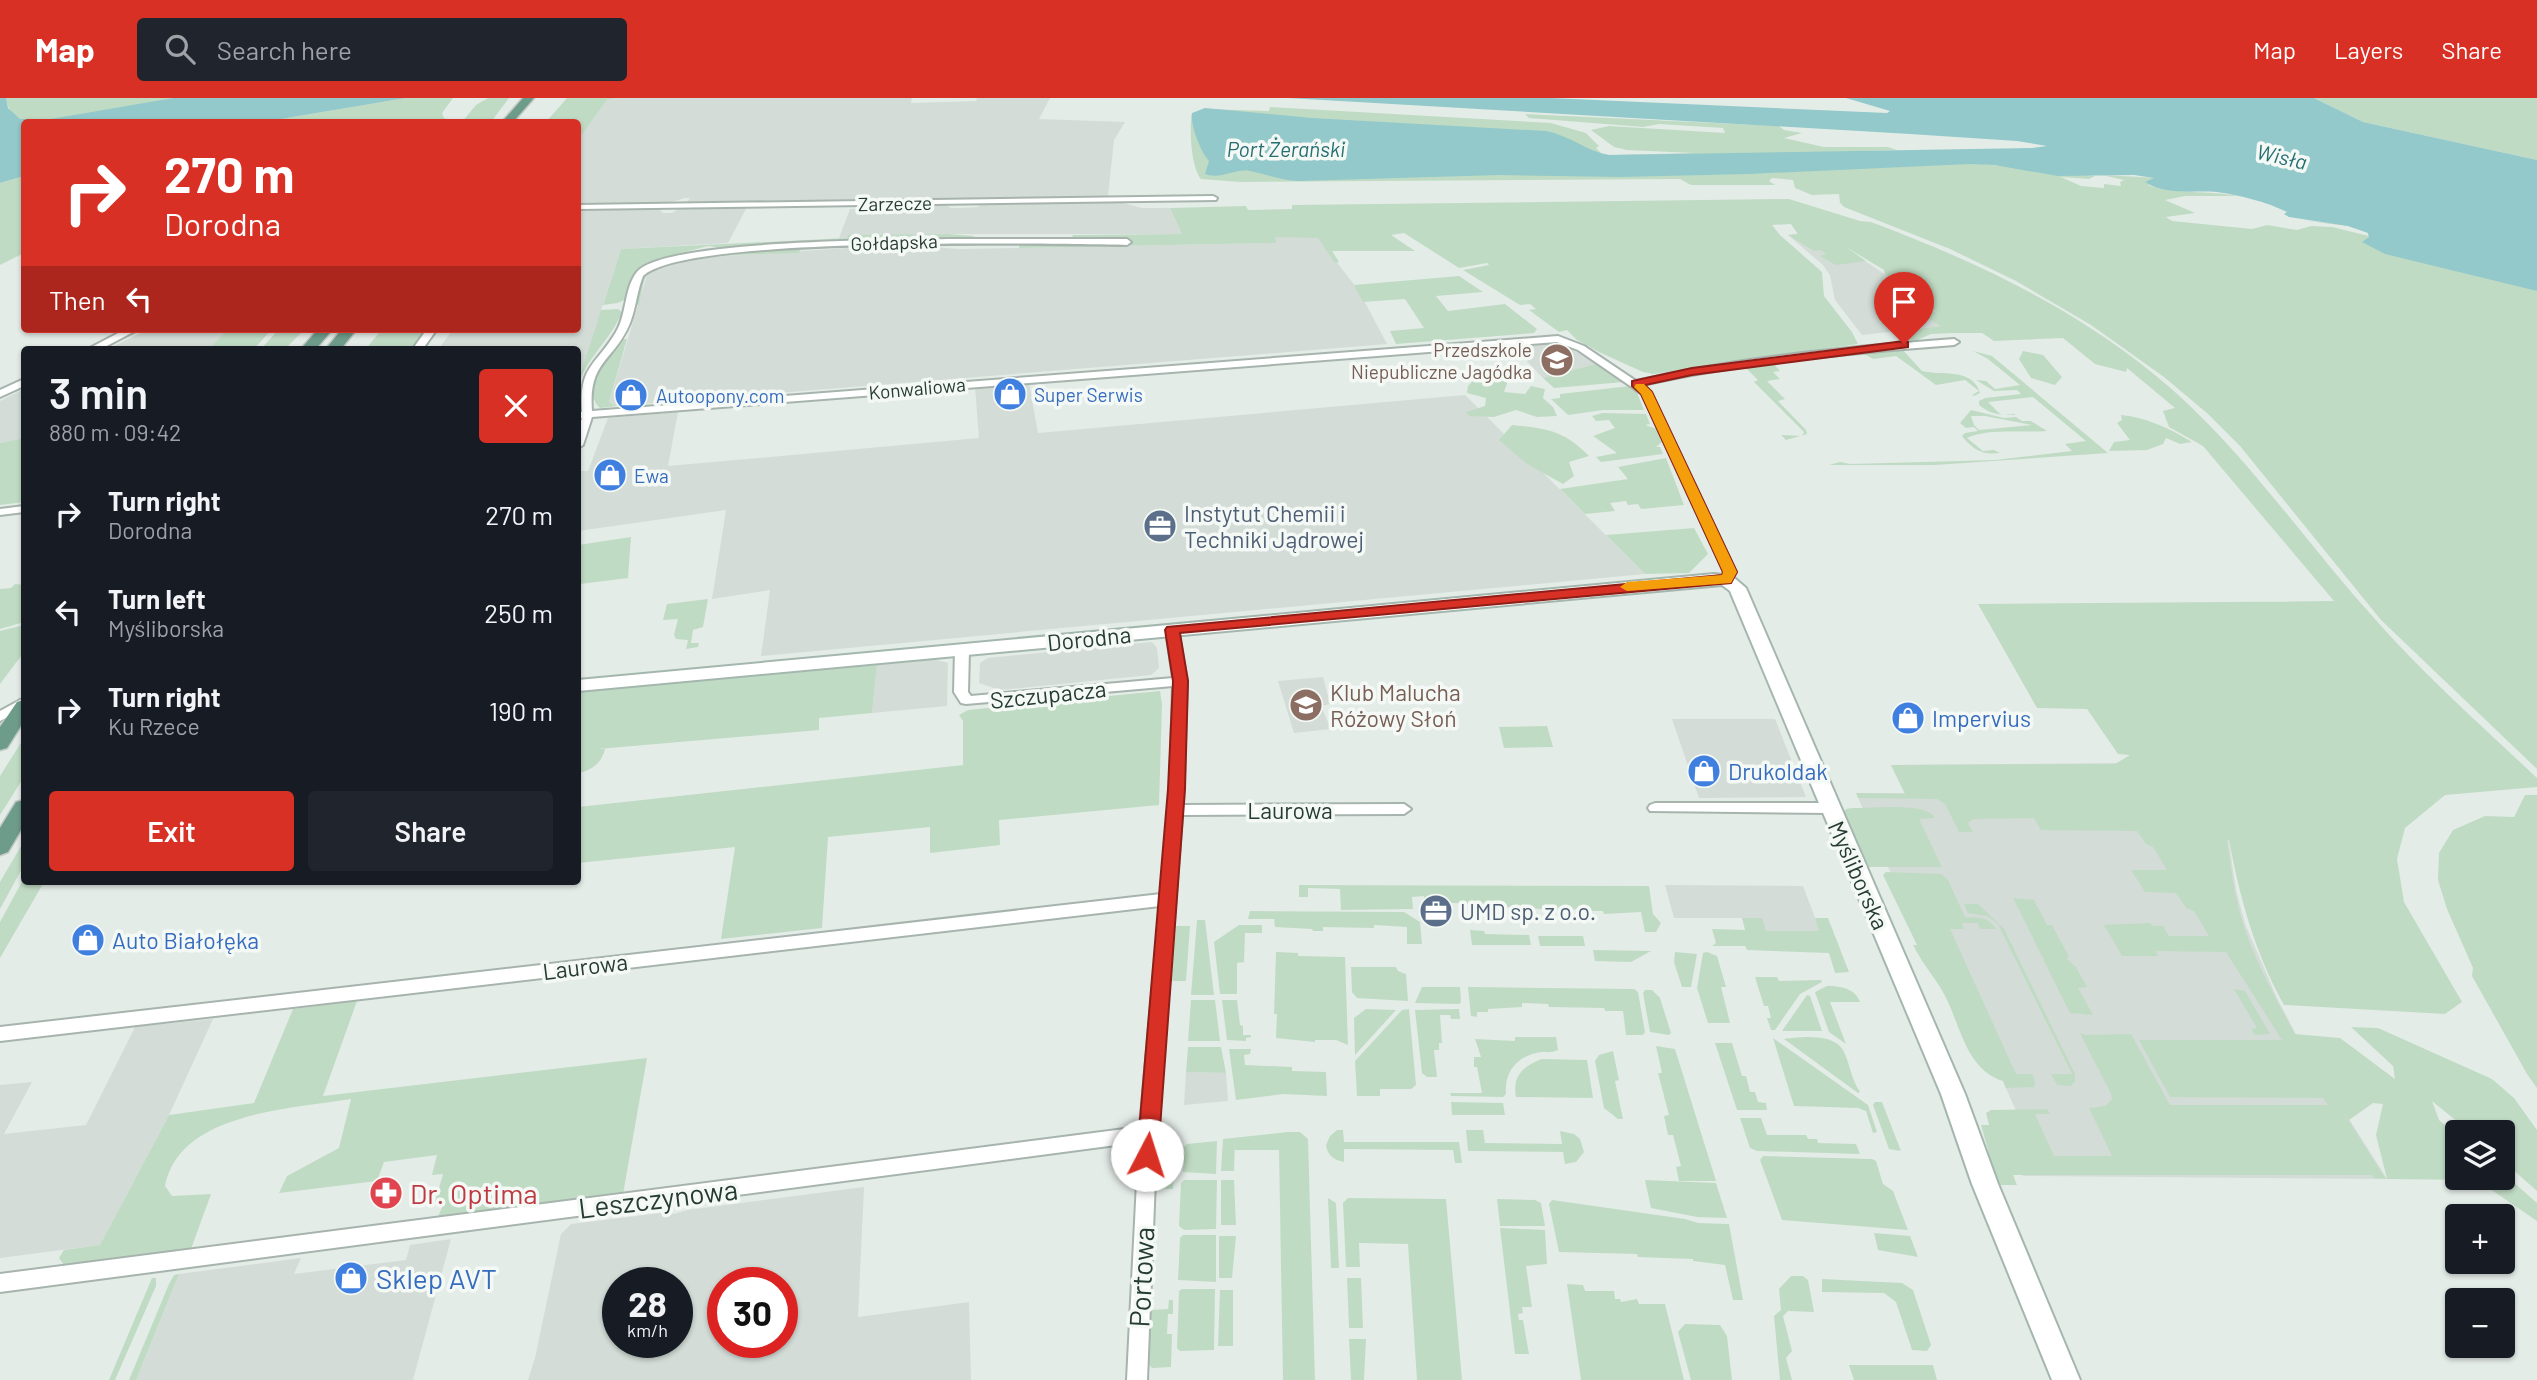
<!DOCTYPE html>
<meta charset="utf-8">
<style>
:root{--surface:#171b24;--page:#20242c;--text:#f1f3f6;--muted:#9ea1a6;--accent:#d93025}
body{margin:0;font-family:Barlow,sans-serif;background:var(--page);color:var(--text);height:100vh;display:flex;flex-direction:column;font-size:26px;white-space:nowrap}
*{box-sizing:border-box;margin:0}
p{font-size:23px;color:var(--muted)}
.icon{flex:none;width:38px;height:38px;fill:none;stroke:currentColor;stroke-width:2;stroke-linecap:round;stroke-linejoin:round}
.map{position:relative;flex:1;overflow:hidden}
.details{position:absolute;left:21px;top:248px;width:560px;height:539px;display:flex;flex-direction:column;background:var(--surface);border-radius:7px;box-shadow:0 2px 5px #0004}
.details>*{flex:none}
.top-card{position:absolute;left:21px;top:21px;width:560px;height:214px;border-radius:7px;box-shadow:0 2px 5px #0004;background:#d93025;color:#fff;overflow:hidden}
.controls{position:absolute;left:2445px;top:1022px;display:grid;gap:14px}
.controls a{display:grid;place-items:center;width:70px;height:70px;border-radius:7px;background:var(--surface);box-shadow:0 2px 5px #0004;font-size:35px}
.speed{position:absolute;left:602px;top:1169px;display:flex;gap:14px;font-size:35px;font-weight:700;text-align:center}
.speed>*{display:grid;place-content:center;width:91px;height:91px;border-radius:50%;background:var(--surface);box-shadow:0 2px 5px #0004;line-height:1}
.speed small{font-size:18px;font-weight:400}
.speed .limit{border:10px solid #d22;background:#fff;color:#111}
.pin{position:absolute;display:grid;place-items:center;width:60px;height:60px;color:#fff;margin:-72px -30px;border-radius:50% 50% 50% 0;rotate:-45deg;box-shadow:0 0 7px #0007}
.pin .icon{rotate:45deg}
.me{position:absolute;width:77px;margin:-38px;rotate:5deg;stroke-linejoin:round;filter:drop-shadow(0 0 5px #0008)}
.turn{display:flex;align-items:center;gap:24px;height:147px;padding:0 28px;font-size:32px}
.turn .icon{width:91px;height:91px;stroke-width:2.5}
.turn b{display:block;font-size:49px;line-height:60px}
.then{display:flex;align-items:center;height:66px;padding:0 28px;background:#0003;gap:14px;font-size:26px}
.round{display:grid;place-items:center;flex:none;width:74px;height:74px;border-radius:7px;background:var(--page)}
.summary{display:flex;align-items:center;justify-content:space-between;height:119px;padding:0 28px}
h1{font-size:42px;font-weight:600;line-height:52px}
.action{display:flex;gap:14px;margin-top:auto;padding:14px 28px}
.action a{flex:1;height:80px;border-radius:7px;background:var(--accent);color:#fff;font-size:28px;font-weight:600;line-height:80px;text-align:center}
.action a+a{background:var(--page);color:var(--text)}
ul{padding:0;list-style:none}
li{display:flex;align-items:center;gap:21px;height:98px;padding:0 28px}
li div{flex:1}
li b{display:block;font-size:26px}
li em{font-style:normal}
header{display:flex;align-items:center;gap:42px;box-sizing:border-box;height:98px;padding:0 35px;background:var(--accent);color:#fff}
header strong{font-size:33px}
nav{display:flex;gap:38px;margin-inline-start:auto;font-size:24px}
.search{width:490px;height:63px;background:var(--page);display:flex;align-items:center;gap:18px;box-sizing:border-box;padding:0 24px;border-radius:7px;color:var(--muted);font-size:26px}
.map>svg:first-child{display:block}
.built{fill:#d3dcd6;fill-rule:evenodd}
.green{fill:#c0dbc4;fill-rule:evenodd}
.water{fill:#93c9ca}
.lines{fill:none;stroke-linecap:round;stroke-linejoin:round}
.street-casing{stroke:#a7b4ae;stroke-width:4}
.secondary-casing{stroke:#a4b7ae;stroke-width:4}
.primary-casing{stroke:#c2c8c6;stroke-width:3}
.street{fill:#fff;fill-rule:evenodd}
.secondary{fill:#fff;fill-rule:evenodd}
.primary{fill:#6e9c8b;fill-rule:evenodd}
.route{fill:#d93025;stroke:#8d1f18;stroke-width:2}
.slow{fill:#f59e0b}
.labels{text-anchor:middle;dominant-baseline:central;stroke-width:7;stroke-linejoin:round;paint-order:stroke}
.far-street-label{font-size:19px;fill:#263c33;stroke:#f5f9f6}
.far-education-label{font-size:19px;fill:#785e54;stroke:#f5f9f6;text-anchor:end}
.far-shop-label{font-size:19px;fill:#366cbe;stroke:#f5f9f6;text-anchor:start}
.far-water-label{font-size:21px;font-style:italic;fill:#266e71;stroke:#f5f9f6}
.service-label{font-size:23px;fill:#4e5e75;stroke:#f5f9f6;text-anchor:start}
.street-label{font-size:23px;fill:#263c33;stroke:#f5f9f6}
.education-label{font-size:23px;fill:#785e54;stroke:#f5f9f6;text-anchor:start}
.shop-label{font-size:23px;fill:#366cbe;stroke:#f5f9f6;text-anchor:start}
.near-health-label{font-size:28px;fill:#be3a42;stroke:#f5f9f6;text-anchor:start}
.near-street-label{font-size:28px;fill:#263c33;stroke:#f5f9f6}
.near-shop-label{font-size:28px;fill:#366cbe;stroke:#f5f9f6;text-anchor:start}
</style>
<header>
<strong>Map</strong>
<div class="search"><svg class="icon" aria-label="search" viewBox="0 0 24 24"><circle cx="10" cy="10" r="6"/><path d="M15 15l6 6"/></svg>Search here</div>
<nav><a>Map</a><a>Layers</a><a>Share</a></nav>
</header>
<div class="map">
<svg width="2537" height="1282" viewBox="0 0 2537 1282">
<rect width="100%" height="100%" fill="#e4ece8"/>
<path class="built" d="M 615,0 L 912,0 L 911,5 L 976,3 L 977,0 L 1050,0 L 1039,21 L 1125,24 L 1114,42 L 1108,98 L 687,104 L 690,100 L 685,100 L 668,105 L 578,106 L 578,42 L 607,2 Z
M 1120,104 L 1142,110 L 1170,110 L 1182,136 L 947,136 L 839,140 L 850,111 L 876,111 L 878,108 L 946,107 L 951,110 L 961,110 L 978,109 L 979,106 Z
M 747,109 L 728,145 L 621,151 L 578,283 L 578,252 L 438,252 L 453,231 L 578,231 L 578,111 L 658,110 L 663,115 L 672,115 L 680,110 Z
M 1791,126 L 1808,126 L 1917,197 L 1947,221 L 1942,228 L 1862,237 L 1835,202 L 1830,177 L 1823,167 L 1788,137 L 1798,136 Z
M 1304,138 L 1318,140 L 1359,193 L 1387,246 L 617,308 L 609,304 L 648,174 L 654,167 L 693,160 L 928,145 L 928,149 L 961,151 L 1275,145 L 1275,139 Z
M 149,231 L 228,231 L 208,252 L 106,252 Z
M 1546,244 L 1570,250 L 1595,266 L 1543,280 L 1520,256 L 1486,259 L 1479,249 Z
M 1029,285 L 1038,335 L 1465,297 L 1645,476 L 761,558 L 770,492 L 712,501 L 726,412 L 578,433 L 578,386 L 581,373 L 588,373 L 608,320 L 678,314 L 668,368 L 736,362 L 979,340 L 975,289 Z
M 24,291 L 24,340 L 0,345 L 0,303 Z
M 1152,544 L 1157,550 L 1159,570 L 1151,577 L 1000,592 L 979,585 L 980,565 L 988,560 Z
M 933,561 L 948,565 L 947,608 L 872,615 L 877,567 Z
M 1323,579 L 1330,606 L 1321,608 L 1331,631 L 1294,635 L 1278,583 Z
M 1672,621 L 1775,621 L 1806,699 L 1699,700 Z
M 2235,664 L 2228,738 L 2236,792 L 2245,826 L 2277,900 L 2299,942 L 2387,1081 L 2023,1078 L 2018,1017 L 1988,950 L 1941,890 L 1856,695 L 1905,695 L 1891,667 Z
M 1665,787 L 1803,788 L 1820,833 L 1766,833 L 1761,820 L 1674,820 Z
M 213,921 L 169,1017 L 100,1147 L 0,1160 L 0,987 L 32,984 L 4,1036 L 86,1027 L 135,929 Z
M 1186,974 L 1226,975 L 1228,1003 L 1184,1007 Z
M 864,1089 L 858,1219 L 969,1204 L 971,1282 L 528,1282 L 535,1260 L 561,1136 L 571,1126 L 669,1114 L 674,1116 L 688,1112 ZM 618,1185 L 677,1185 L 677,1244 L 618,1244 ZM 723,1185 L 782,1185 L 782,1244 L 723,1244 Z
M 451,1141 L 413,1282 L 136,1282 L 179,1176 L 301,1160 L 294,1176 L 406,1162 L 410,1147 Z"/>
<path class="green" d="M 6,0 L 173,0 C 144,5 44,28 21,21 C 12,18 7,9 6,0 Z
M 406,0 L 453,0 L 442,15 L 444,20 L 453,24 L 263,24 Z
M 488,0 L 509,0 L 491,24 L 462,24 L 476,7 Z
M 567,0 L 615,0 L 607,2 L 578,42 L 580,33 L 578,32 L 578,24 L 546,24 Z
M 2314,0 L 2537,0 L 2537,62 L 2363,24 Z
M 1270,9 L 1551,25 L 1586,35 L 1599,48 L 1596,50 L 1602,56 L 1609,57 L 1694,55 L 1627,52 L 1614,49 L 1591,32 L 1609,28 L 1725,35 L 1723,30 L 1659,26 L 1643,29 L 1529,20 L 1525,16 L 1779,28 L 1784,32 L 1802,35 L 1784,40 L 1824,49 L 1888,49 L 1897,52 L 1622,60 L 1203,11 L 1269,13 Z
M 1192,15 L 1457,56 L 1965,64 L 2095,78 L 2089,81 L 2061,79 L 2081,88 L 2104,90 L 2104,86 L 2121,88 L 2120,84 L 2124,82 L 2102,77 L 2159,80 L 2148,87 C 2177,97 2207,92 2238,98 L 2185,98 L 2165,102 L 2195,115 L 2166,119 L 2172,123 L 2252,131 L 2267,127 L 2297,132 L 2311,128 L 2332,129 L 2369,138 L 2367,134 L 2348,128 L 2300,122 L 2349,127 L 2537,185 L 2537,671 L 2381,522 L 2240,348 L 2208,316 L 2164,279 L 2091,227 L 2016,183 L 1950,151 L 1844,109 L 1840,105 L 1839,96 L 1812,97 L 1795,90 L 1793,82 L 1772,80 L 1769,83 L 1775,87 L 1691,87 L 1680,81 L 1240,84 L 1201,81 C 1191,69 1189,31 1192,15 Z
M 24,78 L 24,155 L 0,167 L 0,85 Z
M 1789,101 L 1860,123 L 1871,124 C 1970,161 2067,206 2150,273 C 2238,343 2299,437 2374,520 C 2424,577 2482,628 2537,680 L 2537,689 L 2445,697 L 2405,730 L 2397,761 L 2404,804 L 2462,904 L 2445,916 L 2284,907 C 2255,855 2240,801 2229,742 L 2227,742 C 2231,769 2234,796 2242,822 C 2254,862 2275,899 2295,936 L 2340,940 L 2395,981 L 2393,968 L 2351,929 L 2378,930 L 2492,981 L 2514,1000 L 2537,1032 L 2537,1093 L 2503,1063 L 2502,1034 L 2470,1034 L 2432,1003 L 2439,1022 L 2457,1037 L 2457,1080 L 2502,1080 L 2503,1075 L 2537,1105 L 2537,1123 L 2477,1082 L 2387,1081 L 2376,1037 L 2383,1006 L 2373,1005 L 2349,1022 L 2340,1009 L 2386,1081 L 2374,1080 L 2372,1077 L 2013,1077 L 2017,1087 L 1998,1087 L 1981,1027 L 1989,1027 L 1986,1015 L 1991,1012 L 2047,1011 L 2050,1016 L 2035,1016 L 2054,1058 L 2112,1058 L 2089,1010 L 2106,1008 L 2112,1001 L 2111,996 L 2080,935 L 2085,937 L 2131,936 L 2170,1007 L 2328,1007 L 2323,1000 L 2170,999 L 2139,942 L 2282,942 L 2226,854 L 2155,853 L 2158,858 L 2122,858 L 2104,827 L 2150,825 L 2153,828 L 2163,828 L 2169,838 L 2209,838 L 2194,813 L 2186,810 L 2176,795 L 2145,794 L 2131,772 L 2167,772 L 2153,749 L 2146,746 L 2137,733 L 2041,732 L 2034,720 L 1973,721 L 1968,725 L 1973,734 L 1959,734 L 1945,706 L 1937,701 L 1858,700 L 1856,695 L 1905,696 L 1891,667 L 2115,666 L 2130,657 L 2118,656 L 2087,611 L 2037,610 L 1978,506 L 2334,503 L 2203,348 L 2169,329 L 2163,313 L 2175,310 L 2127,270 L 2126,274 L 2095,266 L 2063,240 L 1994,243 L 1982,235 L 1953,235 L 1931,236 L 1915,243 L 1899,238 L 1906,237 L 1902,233 L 1941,228 L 1917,214 L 1930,212 L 1940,216 L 1885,176 L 1884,172 L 1846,149 L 1866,163 L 1836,167 L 1820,158 L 1826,156 L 1821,152 L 1814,153 L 1788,137 L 1798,136 L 1791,126 L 1772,127 L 1780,137 L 1822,174 L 1824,198 L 1852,234 L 1858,246 L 1653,276 L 1643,274 L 1601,255 L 1577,242 L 1567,232 L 1559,234 L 1529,212 L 1536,211 L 1530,206 L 1520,207 L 1463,172 L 1489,167 L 1487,165 L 1459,170 L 1404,135 L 1391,137 L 1415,153 L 1332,153 L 1339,164 L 1335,165 L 1318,140 L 1275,139 L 1276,145 L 1019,150 L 1020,146 L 1126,146 L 1128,141 L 1071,142 L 1073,137 L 1182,136 L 1170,110 L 1246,108 L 1248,112 L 1292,111 L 1292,107 Z
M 948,136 L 975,138 L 967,141 L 840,143 L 728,151 L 708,148 L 662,160 L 640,170 L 633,178 L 626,201 L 618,205 L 603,207 L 621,151 L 847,140 L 848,137 Z
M 801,149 L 799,155 C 773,156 667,156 651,171 C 643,178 642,196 639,207 L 636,207 L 643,175 C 669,151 764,152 801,149 Z
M 1459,178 L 1483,194 L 1436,198 L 1448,213 L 1505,206 L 1537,231 L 1534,235 L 1396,246 L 1390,233 L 1424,230 L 1405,201 L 1363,204 L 1354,187 Z
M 618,211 L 622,214 C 611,242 585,261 578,289 L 578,283 L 601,212 Z
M 228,231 L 272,231 L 253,252 L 208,252 Z
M 279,231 L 305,231 L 284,252 L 260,252 Z
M 382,231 L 427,231 L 412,252 L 365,252 Z
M 620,241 L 627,241 L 609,304 L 617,308 L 600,310 C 579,291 609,258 620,241 Z
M 1902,251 L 1922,273 C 1942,278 1972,269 1980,295 L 1974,298 L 1972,297 L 1979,293 L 1965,282 L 1936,287 L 1896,258 L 1873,261 L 1863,255 Z
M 1973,253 L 1992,258 L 2108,355 L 1935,367 L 1829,367 L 1840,364 L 1850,366 L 1995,362 L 2072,353 L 2065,346 L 2086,343 L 2033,299 L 1988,304 L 2001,317 L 2015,316 L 2015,317 C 2000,317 1991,317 1979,307 L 1979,303 L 1985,300 L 2021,296 L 2017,292 L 1994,293 L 1976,282 L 1986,283 L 1995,291 L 2020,287 L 1988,261 Z
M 2023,253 L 2043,257 L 2062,279 L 2055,287 L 2031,280 L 2019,261 Z
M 1595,266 L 1624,284 L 1554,290 L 1543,280 Z
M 1774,266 L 1780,273 L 1773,274 L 1780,281 L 1767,283 L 1785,301 L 1778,303 L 1806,332 L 1807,336 L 1786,342 L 1781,337 L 1802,338 L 1804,334 L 1754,284 L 1758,282 L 1746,270 Z
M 1495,275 L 1509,280 L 1504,294 L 1525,296 L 1531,288 L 1545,291 L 1543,300 L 1553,309 L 1557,318 L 1537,319 L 1516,312 L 1494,319 L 1469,318 L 1466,314 L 1485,308 L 1486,300 L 1467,295 L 1468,288 L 1476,280 Z
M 1630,288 L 1630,291 L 1636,292 L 1644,312 L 1603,312 L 1568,317 L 1551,301 L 1560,300 L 1560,296 Z
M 1971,312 L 2004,320 L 2016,319 L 2022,323 L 2031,323 L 2047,333 C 2020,335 1988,330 1967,340 L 1983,353 L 1994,352 L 2000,355 C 1982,357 1973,352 1962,338 L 1965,335 L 1978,333 L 1974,329 L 1966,330 L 1960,325 ZM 1971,318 L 1985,318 L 2032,327 L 1979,332 L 1974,327 Z
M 1602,315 L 1646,316 L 1650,326 L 1645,327 L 1660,332 L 1663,343 L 1656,349 L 1660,349 L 1663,356 L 1601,364 L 1596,359 L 1617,355 L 1593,338 L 1615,330 L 1609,322 L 1596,323 L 1592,318 Z
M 2121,317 C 2146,319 2171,331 2192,344 L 2180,346 L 2166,340 L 2163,346 L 2147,352 L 2109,353 L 2114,344 L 2130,342 L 2117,325 L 2122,322 Z
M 1512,327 C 1548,331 1563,332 1589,358 L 1569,364 L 1574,378 L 1563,386 L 1527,366 L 1499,342 Z
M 24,340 L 24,404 L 0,407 L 0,345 Z
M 1666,360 L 1684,407 L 1641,411 L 1638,406 L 1628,407 L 1626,403 L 1610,405 L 1615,413 L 1585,416 L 1560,391 L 1628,381 L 1618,369 Z
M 1694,430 L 1708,456 L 1689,475 L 1645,476 L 1606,437 Z
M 631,439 L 628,480 L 580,486 L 578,505 L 578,447 Z
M 15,486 L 24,487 L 24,524 L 0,531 L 0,491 L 11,490 Z
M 708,501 L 703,529 L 693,532 L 691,545 L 699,545 L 698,549 L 686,551 L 688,542 L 676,541 L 674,537 L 678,521 L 663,522 L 667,506 Z
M 24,527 L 24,554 L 0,586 L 0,533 Z
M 877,567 L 872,615 L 819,620 L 819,632 L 598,651 L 605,651 C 602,665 591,673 578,675 L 581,653 L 578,594 Z
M 1160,593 L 1162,606 L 1159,707 L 999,722 L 1000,747 L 939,754 L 930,755 L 930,729 L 828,739 L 822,830 L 721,841 L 735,749 L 578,765 L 578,709 L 963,667 L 963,623 L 959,617 L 968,612 Z
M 1547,628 L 1553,649 L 1504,650 L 1499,629 Z
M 24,640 L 24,679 L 0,717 L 0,678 Z
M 2525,697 L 2537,697 L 2537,990 L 2527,976 L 2472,878 L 2473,870 L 2447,811 L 2438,782 L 2439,755 L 2453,732 L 2485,718 L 2514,719 Z
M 1853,710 C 1872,710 1928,704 1935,720 L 1919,721 L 1942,769 L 1869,769 L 1848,734 L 1842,716 L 1846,711 Z
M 24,743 L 24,767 L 0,811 L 0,784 Z
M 1886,774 L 1941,776 L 1948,782 L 1965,819 C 1978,820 1988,818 1996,831 L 1980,831 L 1978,825 L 1962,825 L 1964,831 L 1950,831 L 2016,976 L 2032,976 L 2035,984 L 2034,989 L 2006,990 L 2003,983 C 1963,971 1960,920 1940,889 C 1931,875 1921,863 1913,847 L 1917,847 L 1883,777 Z
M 24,780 L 24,784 L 44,784 L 0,860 L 0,824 Z
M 1299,787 L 1649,788 L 1653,816 L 1661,825 L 1656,834 L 1645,834 L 1641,814 L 1604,816 L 1603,813 L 1579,813 L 1578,811 L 1559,813 L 1519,809 L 1486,810 L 1486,807 L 1438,804 L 1438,807 L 1425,807 L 1424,798 L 1412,799 L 1413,811 L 1341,812 L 1340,791 L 1308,790 L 1308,799 L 1299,799 Z
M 2013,800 L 2034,802 L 2047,827 L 2052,827 L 2069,859 L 2066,860 L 2076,869 L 2087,889 L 2078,890 L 2093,917 L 2070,915 Z
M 1964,806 L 1978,806 L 2004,831 L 2075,976 L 2075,983 L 2071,988 L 2057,987 L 2051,976 L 2072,976 L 1998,826 L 1987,818 L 1968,815 Z
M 1250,813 L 1404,814 L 1420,824 L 1422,846 L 1407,846 L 1407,829 L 1374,827 L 1374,830 L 1323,829 L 1323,833 L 1313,833 L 1312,831 L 1275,829 L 1274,821 L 1248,821 Z
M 1742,820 L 1762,820 L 1766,833 L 1819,833 L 1815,820 L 1828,820 L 1849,874 L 1835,875 L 1829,855 L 1747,852 L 1745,848 L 1712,848 L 1716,845 L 1712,831 L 1745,832 Z
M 1197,822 L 1205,822 L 1214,897 L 1191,897 Z
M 1239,827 L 1262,827 L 1262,835 L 1245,835 L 1244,864 L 1237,865 L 1237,896 L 1220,896 L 1214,844 Z
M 1176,828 L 1190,828 L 1186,883 L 1171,883 Z
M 1470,832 L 1484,833 L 1485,836 L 1529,837 L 1531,847 L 1472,847 Z
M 1538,838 L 1583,838 L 1585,848 L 1540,848 Z
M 1593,852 L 1651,853 L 1631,864 L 1595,863 Z
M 1276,854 L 1298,855 L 1298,858 L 1345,859 L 1348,947 L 1336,942 L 1315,942 L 1315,944 L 1276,940 L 1277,916 L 1274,916 Z
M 1675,854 L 1697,856 L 1691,889 L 1682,889 L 1674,864 Z
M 1707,854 L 1717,858 L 1726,889 L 1721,889 L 1730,925 L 1708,925 L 1697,890 L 1703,855 Z
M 1351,869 L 1396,869 L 1398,873 L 1406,876 L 1408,903 L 1357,900 L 1352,894 Z
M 1755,879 L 1777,879 L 1779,883 L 1821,882 L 1822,884 L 1800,896 L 1775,932 L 1771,932 L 1767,920 L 1771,920 L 1768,908 L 1764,908 Z
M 1827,888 C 1840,888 1855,890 1860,904 L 1830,904 L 1846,946 L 1829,934 L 1815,894 Z
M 1422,889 L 1460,889 L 1461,904 L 1459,906 L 1415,905 Z
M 1468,889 L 1634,891 L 1638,894 L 1645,934 L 1643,937 L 1626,937 L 1623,913 L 1605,913 L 1604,910 L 1549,909 L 1548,906 L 1522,905 L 1522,909 L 1488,911 L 1488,914 L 1477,914 L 1477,919 L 1471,918 Z
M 2234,891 L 2245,893 L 2270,936 L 2255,937 L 2251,931 L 2257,930 Z
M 1645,892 L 1652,892 L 1660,900 L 1671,935 L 1669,937 L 1650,934 L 1643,895 Z
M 1807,897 L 1810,898 L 1822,933 L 1782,933 Z
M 1191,902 L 1215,902 L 1220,943 L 1188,943 Z
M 1222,902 L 1237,902 L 1240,927 L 1243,928 L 1243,937 L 1251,937 L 1251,939 L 1246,940 L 1246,943 L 1227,942 Z
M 357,903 L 323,998 L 647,960 L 623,1096 L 438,1119 L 444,1104 L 435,1104 L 443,1076 L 432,1077 L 437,1057 L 384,1064 L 377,1083 L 279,1095 L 287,1078 L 339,1050 L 351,1001 C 291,1011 179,1014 165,1088 L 172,1098 L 211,1096 L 191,1151 L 64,1167 L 59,1160 L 64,1152 L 100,1147 L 169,1017 L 254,1005 L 293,911 Z
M 1366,911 L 1396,912 L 1355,957 L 1354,920 Z
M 1409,911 L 1416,987 L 1411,991 L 1380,991 L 1380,998 L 1357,998 L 1355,963 L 1402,912 Z
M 1459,911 L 1460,921 L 1451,921 L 1450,917 L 1440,917 L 1442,945 L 1439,945 L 1439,952 L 1434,952 L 1437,979 L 1427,979 L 1422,975 L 1415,912 Z
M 1515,939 L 1556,939 L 1558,952 C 1552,955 1548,954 1542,954 C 1518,957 1504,973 1506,996 L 1503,999 L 1451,998 L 1450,995 L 1482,995 L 1477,969 L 1474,969 L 1474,959 L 1481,959 L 1475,941 L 1515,943 Z
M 1773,940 L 1868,1007 L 1877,1034 L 1873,1035 L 1866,1013 L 1858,1010 L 1794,1008 Z
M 1784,941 C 1799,939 1833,935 1843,952 C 1850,965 1851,981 1860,994 L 1858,995 Z
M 1715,945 L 1732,945 L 1742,978 L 1746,978 L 1750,994 L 1755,994 L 1758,1004 L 1766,1005 L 1767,1012 L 1737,1012 Z
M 1656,948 L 1675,951 L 1716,1083 L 1679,1083 L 1676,1069 L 1681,1068 L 1673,1037 L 1668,1037 L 1664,1018 L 1669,1017 L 1658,975 L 1662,975 Z
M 1188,949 L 1221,949 L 1226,975 L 1186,974 Z
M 1229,951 L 1251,951 L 1250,956 L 1244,957 L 1245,967 L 1292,969 L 1292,973 L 1326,974 L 1327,998 L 1283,996 L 1236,1002 Z
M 1613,953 L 1619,982 L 1615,983 L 1623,1021 L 1618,1021 L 1604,1010 L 1595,963 L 1599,957 Z
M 1542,961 L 1587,962 L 1593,1000 L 1516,999 C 1512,978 1523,968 1542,961 Z
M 1451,1004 L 1503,1005 L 1505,1017 L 1452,1017 Z
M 1875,1004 L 1882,1004 L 1901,1053 L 1889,1051 L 1873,1007 Z
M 1740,1020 L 1761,1020 L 1767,1037 L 1806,1037 L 1808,1041 L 1817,1041 L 1818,1045 L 1856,1046 L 1860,1056 L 1757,1053 L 1750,1050 Z
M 1337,1032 L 1343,1032 L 1344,1044 L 1459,1044 L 1462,1065 L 1455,1065 L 1453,1052 L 1344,1051 L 1344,1064 C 1334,1062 1327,1057 1326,1047 L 1330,1038 Z
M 1466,1032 L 1483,1032 L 1485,1045 L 1562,1046 L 1560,1033 L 1574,1036 L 1580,1041 L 1584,1054 L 1576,1064 L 1565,1066 L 1563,1054 L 1468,1053 Z
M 1288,1034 L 1300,1034 L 1308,1041 L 1315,1282 L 1283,1282 L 1279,1052 L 1235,1052 L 1235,1044 L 1234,1073 L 1221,1073 L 1223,1041 Z
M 1217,1043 L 1216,1076 L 1183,1074 L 1184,1049 L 1187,1046 Z
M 1763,1058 L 1872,1061 L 1876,1063 L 1883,1086 L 1893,1093 L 1908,1132 L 1782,1122 L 1760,1062 Z
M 1157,1062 L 1174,1064 L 1173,1091 L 1158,1091 L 1156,1089 Z
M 1184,1082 L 1217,1082 L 1216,1131 L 1184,1132 L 1179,1128 L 1181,1085 Z
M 1221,1082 L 1234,1082 L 1236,1127 L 1221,1127 Z
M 1645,1082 L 1716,1085 L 1727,1120 L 1697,1119 L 1651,1110 Z
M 1328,1100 L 1336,1105 L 1339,1170 L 1331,1170 Z
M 1348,1100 L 1446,1101 L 1462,1282 L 1417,1282 L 1408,1146 L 1359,1145 L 1360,1169 L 1346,1169 L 1343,1105 Z
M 1497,1101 L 1535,1102 L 1541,1105 L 1545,1128 L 1500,1128 Z
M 1552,1102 L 1685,1121 L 1698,1125 L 1729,1126 L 1743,1202 L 1733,1202 L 1725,1167 L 1693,1163 L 1693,1161 L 1638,1159 L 1637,1156 L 1559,1154 L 1549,1106 Z
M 1500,1130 L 1545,1132 L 1547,1166 L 1526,1168 L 1532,1209 L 1522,1209 L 1523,1215 L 1518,1216 L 1519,1222 L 1523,1222 L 1529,1256 L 1515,1256 Z
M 1874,1135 L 1910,1138 L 1918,1159 L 1878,1152 Z
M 1183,1137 L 1216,1137 L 1216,1184 L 1178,1182 L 1180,1140 Z
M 1219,1138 L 1236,1138 L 1232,1180 L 1219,1180 Z
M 179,1176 L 136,1282 L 129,1282 L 169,1186 L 174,1177 Z
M 1791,1178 L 1803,1178 L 1808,1182 L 1814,1214 L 1788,1213 L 1783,1218 L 1792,1253 L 1786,1260 L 1792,1282 L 1780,1282 L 1774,1218 L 1781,1212 L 1779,1191 Z
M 152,1180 L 156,1180 L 156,1188 L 115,1282 L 109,1282 Z
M 1347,1180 L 1361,1180 L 1363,1230 L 1349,1230 Z
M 1822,1181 L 1902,1185 L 1913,1192 L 1931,1247 L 1927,1253 L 1912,1252 L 1896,1204 L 1884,1195 L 1822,1194 Z
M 1567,1186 L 1583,1187 L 1585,1193 L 1614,1193 L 1615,1201 L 1620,1201 L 1621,1204 L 1637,1201 L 1639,1206 L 1665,1206 L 1684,1282 L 1581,1282 Z
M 1182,1191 L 1215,1191 L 1214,1252 L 1180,1253 L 1177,1250 L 1179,1193 Z
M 1220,1192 L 1233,1192 L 1233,1248 L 1218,1248 Z
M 1169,1202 L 1173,1202 L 1173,1216 L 1168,1216 L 1167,1236 L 1172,1236 L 1171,1269 L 1152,1270 L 1148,1266 L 1150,1212 L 1168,1211 Z
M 1685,1226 L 1720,1227 L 1727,1238 L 1732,1282 L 1691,1282 L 1678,1234 Z
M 1349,1241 L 1366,1241 L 1364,1282 L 1351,1282 Z
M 1849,1267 L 1933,1267 L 1937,1282 L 1854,1282 Z"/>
<path class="water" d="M 0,0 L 6,0 L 8,10 L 20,21 L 51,21 L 173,0 L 406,0 L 263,24 L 24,24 L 24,78 L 0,85 Z
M 1288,0 L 1551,0 L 1887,15 L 1890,13 L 1846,0 L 2314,0 L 2363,24 L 2537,62 L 2537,193 L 2385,156 L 2362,144 L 2369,139 L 2368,135 L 2348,128 L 2289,119 L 2284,116 L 2287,114 C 2267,104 2239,97 2217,94 C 2192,92 2168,98 2145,84 L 2154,80 L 2134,77 L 2058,78 L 1994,67 L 1970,66 L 1748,76 L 1620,79 L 1499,77 L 1299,83 C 1281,82 1265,76 1250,73 C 1235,70 1221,82 1205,76 L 1209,63 C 1201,54 1190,27 1192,15 L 1205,10 L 1312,20 L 1546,33 C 1569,37 1586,53 1609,57 L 2032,50 L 2047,48 L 2017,43 L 1910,36 Z"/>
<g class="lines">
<defs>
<path id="street" d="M 1213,98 L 1217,100 L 1216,102 L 578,111 L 578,107 Z
M 952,141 L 1127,141 L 1131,144 L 1127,147 C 1051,146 685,137 643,178 C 637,193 636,210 630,225 C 614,264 588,262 592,313 L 1558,238 L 1584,248 L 1636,283 C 1741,259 1847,249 1954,241 L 1959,244 L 1954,247 C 1850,255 1745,264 1643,287 L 1651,294 L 1736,474 L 1730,485 L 1726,486 L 1720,482 L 1724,474 L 1642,296 L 1578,252 L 1557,244 L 592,319 L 583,347 L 578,350 L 578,334 L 582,320 L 578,320 L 578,314 L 582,314 C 579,267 595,269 616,234 C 627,216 624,190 637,174 C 664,141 902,142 952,141 Z
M 126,231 L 139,231 L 99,252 L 86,252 Z
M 427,231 L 437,231 L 422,252 L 412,252 Z
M 24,281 L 24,288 L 0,299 L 0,292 Z
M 24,408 L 24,414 L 0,417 L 0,411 Z
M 1172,528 L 1178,532 L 1187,583 L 1183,707 L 1404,706 L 1411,711 L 1404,716 L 1182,717 L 1156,1057 L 1147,1282 L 1127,1282 L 1139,1044 L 0,1194 L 0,1176 L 1140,1029 L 1160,808 L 0,943 L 0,929 L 1161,796 L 1170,691 L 1173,588 L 966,606 L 961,605 L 954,594 L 955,552 L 962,548 L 969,552 L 968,594 L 971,598 L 1173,580 L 1166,532 Z
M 24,600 L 24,610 L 0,623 L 0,613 Z
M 1655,705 L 1829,705 L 1836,710 L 1829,715 L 1650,713 L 1648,710 L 1650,707 Z"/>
<path id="secondary" d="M 1714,476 L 1732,478 L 1746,490 L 1965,996 L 1998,1086 L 2080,1282 L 2052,1282 L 1972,1086 L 1941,996 L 1730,493 L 1722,487 L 578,593 L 578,582 Z"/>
<path id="primary" d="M 523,0 L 534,0 L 513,24 L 502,24 Z
M 318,231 L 333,231 L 315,252 L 300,252 Z
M 342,231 L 357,231 L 340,252 L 325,252 Z
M 24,602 L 24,623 L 7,650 L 0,652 L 0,629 L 17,604 Z
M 24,702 L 24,727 L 8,754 L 0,757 L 0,730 L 16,704 Z"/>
</defs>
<use href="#street" class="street-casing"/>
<use href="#secondary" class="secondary-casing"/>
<use href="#primary" class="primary-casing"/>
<use href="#street" class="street"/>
<use href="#secondary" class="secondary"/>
<use href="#primary" class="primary"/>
</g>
<path class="route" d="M 1904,243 L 1908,244 L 1908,249 L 1692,277 L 1645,287 L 1652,294 L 1737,474 L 1731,485 L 1180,535 L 1188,583 L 1185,691 L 1158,1057 L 1155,1064 L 1147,1066 L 1140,1064 L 1137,1057 L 1168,691 L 1173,583 L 1165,532 L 1167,529 L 1722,477 L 1723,474 L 1641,296 L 1632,288 L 1632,283 L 1692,270 Z"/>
<path class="slow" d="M 1636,286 L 1644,286 L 1652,294 L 1737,474 L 1731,485 L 1627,493 L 1620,489 L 1627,484 L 1722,477 L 1723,474 L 1641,296 L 1634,289 Z"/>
<defs>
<symbol id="school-disc" viewBox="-11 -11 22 22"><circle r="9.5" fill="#8d6e63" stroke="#f5f9f6"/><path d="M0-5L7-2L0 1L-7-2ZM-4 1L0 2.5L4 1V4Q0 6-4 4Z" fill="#fff"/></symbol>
<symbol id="shop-disc" viewBox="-11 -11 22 22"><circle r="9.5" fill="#3f7fe0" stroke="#f5f9f6"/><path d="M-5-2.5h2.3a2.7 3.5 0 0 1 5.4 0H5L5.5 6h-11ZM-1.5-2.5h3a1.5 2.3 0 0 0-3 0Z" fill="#fff"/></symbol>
<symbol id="office-disc" viewBox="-11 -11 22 22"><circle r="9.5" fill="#5c6f8a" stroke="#f5f9f6"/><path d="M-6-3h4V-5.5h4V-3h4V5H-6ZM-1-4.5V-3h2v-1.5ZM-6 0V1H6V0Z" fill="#fff"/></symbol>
<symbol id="pharmacy-disc" viewBox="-11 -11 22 22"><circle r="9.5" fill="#e0444e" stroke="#f5f9f6"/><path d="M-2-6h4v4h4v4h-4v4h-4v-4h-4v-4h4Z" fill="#fff"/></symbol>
</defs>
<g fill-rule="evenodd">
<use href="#school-disc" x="1538" y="243" width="38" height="38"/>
<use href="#shop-disc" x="991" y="277" width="38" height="38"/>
<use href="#shop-disc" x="612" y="278" width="38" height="38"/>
<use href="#shop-disc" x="591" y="358" width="38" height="38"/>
<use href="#office-disc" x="1141" y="409" width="38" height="38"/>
<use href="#school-disc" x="1287" y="588" width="38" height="38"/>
<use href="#shop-disc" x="1889" y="601" width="38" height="38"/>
<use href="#shop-disc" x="1685" y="654" width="38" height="38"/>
<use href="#office-disc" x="1417" y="794" width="38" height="38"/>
<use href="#shop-disc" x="69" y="823" width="38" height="38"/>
<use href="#pharmacy-disc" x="367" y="1076" width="38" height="38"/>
<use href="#shop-disc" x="332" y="1161" width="38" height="38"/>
</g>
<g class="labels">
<g class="far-street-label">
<text transform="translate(895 105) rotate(-1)">Zarzecze</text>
<text transform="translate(894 144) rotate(-2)">Gołdapska</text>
<text transform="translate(917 290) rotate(-5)">Konwaliowa</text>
</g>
<g class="far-education-label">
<text x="1532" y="251">Przedszkole<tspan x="1532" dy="22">Niepubliczne Jagódka</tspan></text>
</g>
<g class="far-shop-label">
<text x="1034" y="296">Super Serwis</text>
<text x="656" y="297">Autoopony.com</text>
<text x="634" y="377">Ewa</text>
</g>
<g class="far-water-label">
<text x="1286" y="50">Port Żerański</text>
<text transform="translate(2282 58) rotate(13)">Wisła</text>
</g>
<g class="service-label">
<text x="1184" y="415">Instytut Chemii i<tspan x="1184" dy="26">Techniki Jądrowej</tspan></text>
<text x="1460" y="813">UMD sp. z o.o.</text>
</g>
<g class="street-label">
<text transform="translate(1089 540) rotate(-6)">Dorodna</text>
<text transform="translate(1048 596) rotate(-6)">Szczupacza</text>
<text x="1290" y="712">Laurowa</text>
<text transform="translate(1859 777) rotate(66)">Myśliborska</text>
<text transform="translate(585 868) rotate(-7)">Laurowa</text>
</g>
<g class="education-label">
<text x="1330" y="594">Klub Malucha<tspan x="1330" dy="26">Różowy Słoń</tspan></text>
</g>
<g class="shop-label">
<text x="1932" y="620">Impervius</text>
<text x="1728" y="673">Drukoldak</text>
<text x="112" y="842">Auto Białołęka</text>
</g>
<g class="near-health-label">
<text x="410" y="1095">Dr. Optima</text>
</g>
<g class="near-street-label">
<text transform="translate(658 1100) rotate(-7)">Leszczynowa</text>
<text transform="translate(1141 1179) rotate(-87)">Portowa</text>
</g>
<g class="near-shop-label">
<text x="376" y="1180">Sklep AVT</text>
</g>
</g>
</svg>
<div class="controls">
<a><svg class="icon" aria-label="layers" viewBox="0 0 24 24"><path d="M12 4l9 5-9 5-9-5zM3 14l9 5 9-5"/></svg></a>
<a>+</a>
<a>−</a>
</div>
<div class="speed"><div>28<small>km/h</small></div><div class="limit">30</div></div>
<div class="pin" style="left:1904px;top:246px;background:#d93025"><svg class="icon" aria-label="arrive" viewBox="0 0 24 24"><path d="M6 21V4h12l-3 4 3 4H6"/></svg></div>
<svg class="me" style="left:1147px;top:1057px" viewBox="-20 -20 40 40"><circle r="19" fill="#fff"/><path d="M0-13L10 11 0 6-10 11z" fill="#d93025"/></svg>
<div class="top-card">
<div class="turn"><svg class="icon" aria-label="right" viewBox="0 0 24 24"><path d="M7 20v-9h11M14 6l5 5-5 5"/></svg><div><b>270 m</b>Dorodna</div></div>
<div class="then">Then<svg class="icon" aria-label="left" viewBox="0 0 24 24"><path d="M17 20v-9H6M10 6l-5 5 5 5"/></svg></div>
</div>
<section class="details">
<div class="summary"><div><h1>3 min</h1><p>880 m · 09:42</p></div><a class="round" style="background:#d93025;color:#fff"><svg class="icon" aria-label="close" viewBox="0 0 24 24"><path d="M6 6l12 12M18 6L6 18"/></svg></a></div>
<ul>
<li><svg class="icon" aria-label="right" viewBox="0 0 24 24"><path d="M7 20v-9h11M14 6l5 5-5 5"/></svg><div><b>Turn right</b><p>Dorodna</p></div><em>270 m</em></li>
<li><svg class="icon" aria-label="left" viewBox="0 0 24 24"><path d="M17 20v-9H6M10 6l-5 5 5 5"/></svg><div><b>Turn left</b><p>Myśliborska</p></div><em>250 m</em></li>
<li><svg class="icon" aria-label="right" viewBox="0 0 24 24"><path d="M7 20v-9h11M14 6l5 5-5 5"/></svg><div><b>Turn right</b><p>Ku Rzece</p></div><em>190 m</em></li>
</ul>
<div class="action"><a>Exit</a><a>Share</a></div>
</section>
</div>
